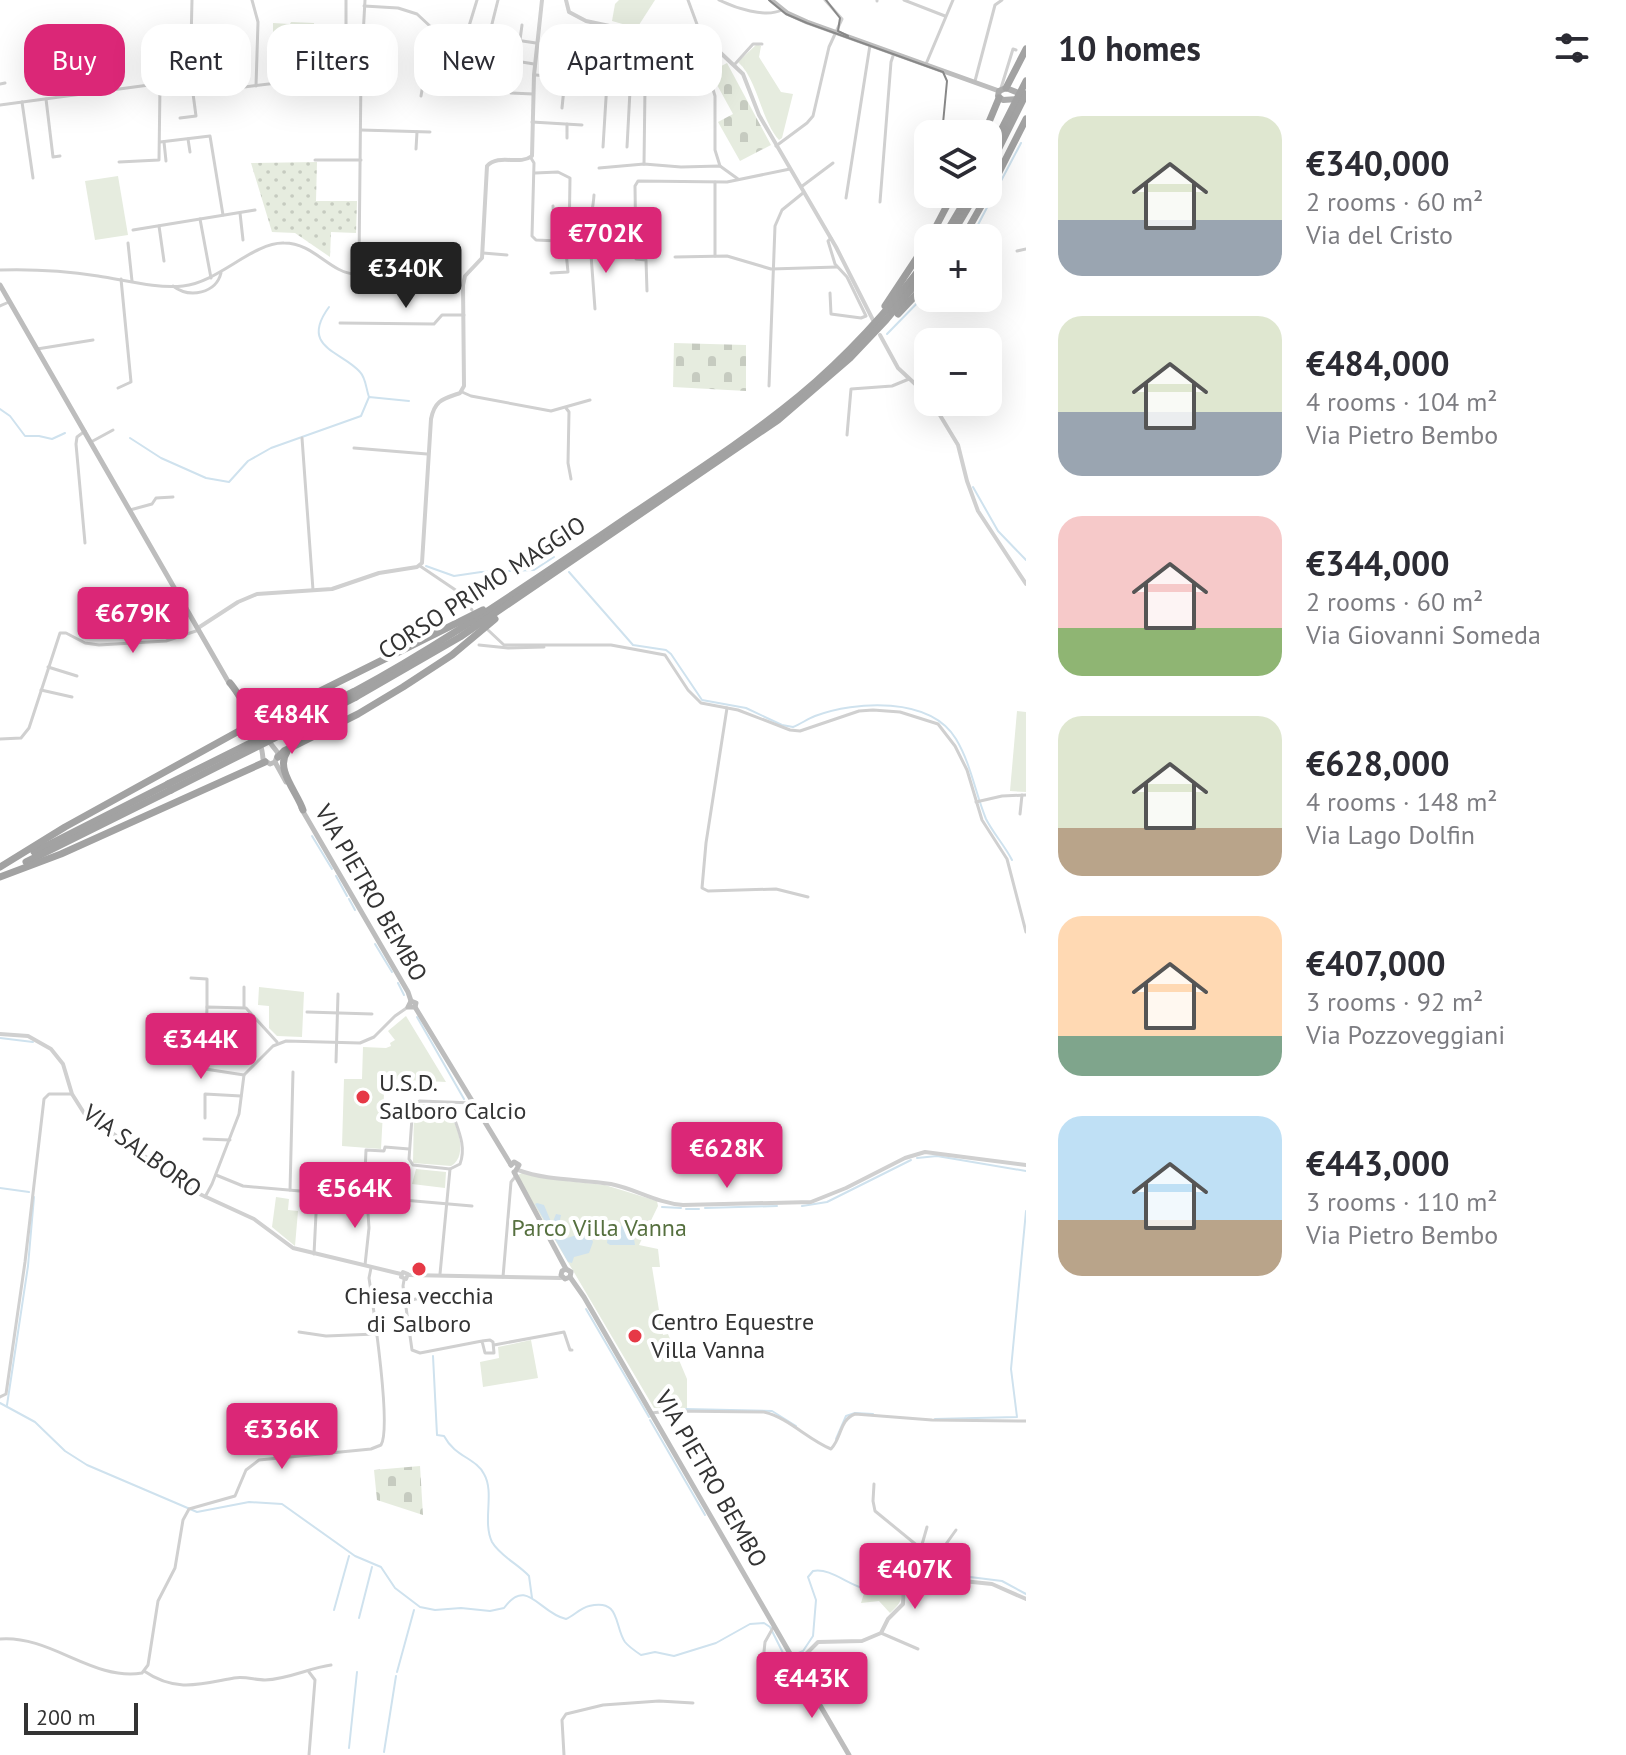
<!DOCTYPE html>
<meta charset="utf-8">
<style>
:root{--surface:#fff;--page:#f7f7f7;--text:#2b2b33;--muted:#7c7c81;--accent:#db2777}
body{margin:0;font-family:"PT Sans",sans-serif;background:var(--page);color:var(--text);height:100vh;display:flex;flex-direction:column;font-size:30px;white-space:nowrap}
*{box-sizing:border-box;margin:0}
p{font-size:26px;color:var(--muted)}
.icon{flex:none;width:44px;height:44px;fill:none;stroke:currentColor;stroke-width:2;stroke-linecap:round;stroke-linejoin:round}
.map{position:relative;flex:1;overflow:hidden}
.side{display:flex;flex-direction:column;background:var(--surface);width:600px}
.side>*{flex:none}
.guide{position:absolute;left:24px;top:24px;width:760px;height:72px;display:flex;gap:16px}
.tools{position:absolute;left:914px;top:120px;display:grid;gap:16px}
.tools a{display:grid;place-items:center;width:88px;height:88px;border-radius:16px;background:var(--surface);box-shadow:0 8px 32px #0002;font-size:40px}
.scale{position:absolute;left:24px;bottom:20px;width:114px;box-sizing:border-box;padding-left:8px;border:4px solid #333;border-top:0;font-size:22px;line-height:28px;white-space:nowrap;color:#333;-webkit-text-stroke:6px #fff;paint-order:stroke}
.price{position:absolute;translate:-50% -68px;padding:0 18px;border-radius:8px;background:var(--accent);color:#fff;font-size:26px;line-height:52px;filter:drop-shadow(0 2px 4px #0008)}
.price::after{content:'';position:absolute;left:50%;top:48px;width:24px;height:18px;margin-left:-12px;background:inherit;clip-path:polygon(0 0,100% 0,50% 100%)}
.price.current{background:#222;color:#fff}
ul{padding:0;list-style:none}
li{display:flex;align-items:center;gap:24px;height:200px;padding:0 32px}
li span{display:grid;place-items:center;flex:none;width:224px;height:160px;border-radius:24px;color:#555}
li>.icon{margin-inline-start:auto}
span .icon{width:96px;height:96px;fill:#fffc;stroke-width:1}
li b{font-size:34px}
h2{display:flex;justify-content:space-between;align-items:center;height:96px;padding:0 32px;font-size:34px}
.pill{padding:0 28px;border-radius:24px;background:var(--surface);box-shadow:0 8px 32px #0002;font-size:28px;line-height:72px}
.pill.current{background:var(--accent);color:#fff}
main{display:flex;flex:1;min-height:0}
.map>svg:first-child{display:block}
</style>
<main>
<div class="map">
<svg width="1026" height="1755" viewBox="0 0 1026 1755">
<defs>
<pattern id="grass-dots" width="8" height="8" patternUnits="userSpaceOnUse" patternTransform="scale(2)"><rect width="8" height="8" fill="#e6ecdf"/><path d="M2 2h.1M6 6h.1" fill="none" stroke="#c6cbc0" stroke-width="1.8" stroke-linecap="round"/></pattern>
<pattern id="cemetery-stones" width="16" height="16" patternUnits="userSpaceOnUse" patternTransform="scale(2)"><rect width="16" height="16" fill="#e6ecdf"/><path d="M2 7V4a2 2 0 0 1 4 0v3zM10 15v-3a2 2 0 0 1 4 0v3z" fill="#c6cbc0"/></pattern>
</defs>
<rect width="100%" height="100%" fill="#fff"/>
<!-- grass -->
<polygon fill="url(#grass-dots)" points="317,162 316,201 357,201 356,233 331,232 330,257 295,233 272,232 251,163"/>
<!-- cemetery -->
<g fill="url(#cemetery-stones)">
<polygon points="727,63 771,145 740,161 718,122 733,114 710,72"/>
<polygon points="674,343 746,345 746,391 673,387"/>
<polygon points="420,1466 423,1515 377,1500 374,1470"/>
</g>
<!-- park -->
<g fill="#e6ecdf">
<polygon points="619,0 655,0 637,28 612,21 615,4"/>
<polygon points="291,22 314,23 314,35 273,34 273,23 290,24"/>
<path d="M757,44L761,46L759,57L781,92L793,94L782,138L779,140C760,118 758,80 738,62Z"/>
<polygon points="118,176 128,235 95,240 85,181"/>
<polygon points="1017,711 1026,712 1026,792 1010,791"/>
<polygon points="259,987 304,992 302,1037 277,1036 269,1028 269,1006 258,1005"/>
<polygon points="406,1016 446,1082 386,1079 385,1075 381,1149 342,1146 344,1079 362,1079 363,1047 386,1048 391,1046 390,1043 395,1040 388,1031"/>
<path d="M420,1104L444,1106C456,1119 470,1155 451,1166L413,1163L414,1110Z"/>
<polygon points="416,1169 446,1172 445,1188 412,1184"/>
<polygon points="522,1173 567,1181 605,1185 657,1201 658,1206 639,1245 658,1249 660,1267 652,1267 663,1335 668,1334 687,1379 687,1408 654,1408 519,1179 518,1175"/>
<polygon points="276,1197 289,1199 288,1210 298,1211 295,1246 272,1227"/>
<polygon points="531,1340 538,1378 483,1387 480,1362 499,1358 498,1347"/>
<path d="M901,1580C903,1596 903,1602 890,1613L879,1601L861,1603L865,1590L883,1589L890,1581Z"/>
</g>
<!-- water -->
<g fill="#cfe2ee">
<polygon points="537,1203 544,1205 552,1224 556,1214 561,1215 558,1230 564,1239 580,1234 591,1237 593,1242 589,1253 574,1257 572,1263 568,1262 535,1204"/>
<polygon points="623,1225 632,1227 635,1245 610,1245 607,1243 608,1235"/>
</g>
<g fill="none" stroke-linecap="round" stroke-linejoin="round">
<!-- stream -->
<g stroke="#cfe2ee" stroke-width="2">
<polyline points="971,238 1021,143"/>
<polyline points="382,278 426,280"/>
<path d="M329,307C299,348 342,351 360,372C366,378 366,389 369,397"/>
<polyline points="887,334 928,292"/>
<polyline points="0,409 10,416 25,436 39,436 52,439 65,433"/>
<polyline points="130,438 161,458 206,478 229,482 248,461 271,448 361,416 369,397 409,401"/>
<polyline points="973,487 998,531 1026,560"/>
<polyline points="426,566 454,576 481,572 534,570 554,557"/>
<path d="M569,572L633,645L666,650L671,654L702,700L746,708L782,725L793,727C801,724 807,719 815,716C855,701 930,696 956,739C971,764 975,792 986,819C993,833 1005,846 1012,860"/>
<polyline points="312,836 332,869"/>
<polyline points="336,876 347,896"/>
<polyline points="349,899 355,910"/>
<polyline points="375,944 392,972"/>
<polyline points="398,983 404,995"/>
<polyline points="417,1017 464,1099"/>
<polyline points="0,1038 33,1042"/>
<polyline points="917,1158 937,1156 1026,1171"/>
<polyline points="0,1188 29,1192"/>
<polyline points="802,1206 827,1202 911,1160"/>
<polyline points="662,1207 681,1208"/>
<polyline points="705,1208 777,1206"/>
<polyline points="686,1209 699,1209"/>
<polyline points="586,1309 649,1417"/>
<path d="M433,1356L437,1435L444,1436C455,1457 476,1458 484,1474C495,1493 482,1521 492,1542C500,1556 518,1564 529,1576L532,1598"/>
<path d="M0,1403L35,1422L65,1451L87,1465L197,1512L249,1502L282,1504L355,1556L381,1567L395,1588L420,1607L435,1610L461,1608L490,1611L504,1608C527,1576 539,1613 566,1619C574,1616 580,1608 589,1606C621,1598 614,1626 625,1642C629,1647 635,1651 641,1655L655,1652L674,1656L716,1643L750,1624L764,1623L770,1627L785,1657H789"/>
<polyline points="7,1405 28,1266 34,1197"/>
<polyline points="686,1409 772,1411 796,1426"/>
<polyline points="935,1419 1017,1417 1011,1369 1026,1211"/>
<polyline points="650,1420 705,1515"/>
<polyline points="836,1439 846,1416 855,1413 873,1414"/>
<polyline points="334,1610 349,1556"/>
<polyline points="359,1618 372,1567"/>
<path d="M794,1655L803,1651L813,1636L816,1600L808,1577L813,1571C838,1566 863,1604 887,1583L892,1564L925,1561L946,1574L1002,1581L1026,1594"/>
<polyline points="397,1672 414,1610"/>
<polyline points="349,1748 357,1672"/>
<polyline points="384,1752 396,1676"/>
</g>
<!-- minor -->
<g stroke="#d0d0d0" stroke-width="3">
<polyline points="252,0 258,22 256,86"/>
<polyline points="346,0 346,32 363,32"/>
<polyline points="688,0 698,27 707,40"/>
<path d="M719,0C735,8 765,18 782,10"/>
<polyline points="904,0 945,16"/>
<polyline points="877,1 877,0"/>
<polyline points="364,6 398,8 417,14 446,41 478,55 534,64"/>
<polyline points="509,39 536,43"/>
<polyline points="520,40 522,25"/>
<polyline points="345,47 346,32"/>
<polyline points="462,49 477,0"/>
<polyline points="702,53 715,96 715,150 720,166"/>
<polyline points="484,56 498,0"/>
<polyline points="94,60 98,91"/>
<polyline points="735,64 753,44 762,44"/>
<polyline points="926,64 953,0"/>
<polyline points="589,66 595,23"/>
<polyline points="536,75 654,86 660,83 662,41"/>
<polyline points="562,78 564,50"/>
<polyline points="975,81 995,5 1002,0"/>
<polyline points="0,84 5,83"/>
<polyline points="463,84 467,51"/>
<polyline points="190,86 192,0"/>
<polyline points="1001,88 1013,49 1016,50"/>
<polyline points="511,93 533,94"/>
<polyline points="421,96 433,28"/>
<polyline points="46,99 53,157 60,156"/>
<polyline points="22,102 33,178"/>
<polyline points="0,105 149,85 244,87 361,73"/>
<polyline points="562,108 565,78"/>
<polyline points="180,118 196,116 192,86"/>
<polyline points="532,122 582,125"/>
<polyline points="361,130 430,132"/>
<polyline points="567,138 567,124"/>
<polyline points="188,139 190,152"/>
<polyline points="160,142 210,136 223,215"/>
<polyline points="164,142 166,161"/>
<polyline points="776,146 807,123 813,116 829,47 842,19 825,0"/>
<polyline points="603,147 607,82"/>
<polyline points="627,147 632,53"/>
<polyline points="416,149 417,132"/>
<polyline points="531,158 534,163 532,236 536,240 580,242 613,233 635,234"/>
<polyline points="315,160 361,160"/>
<polyline points="119,162 159,160 160,85"/>
<polyline points="644,164 645,88"/>
<polyline points="599,168 644,164 681,167 720,166 738,179"/>
<polyline points="535,173 558,172 570,178 569,242"/>
<polyline points="715,182 715,256"/>
<polyline points="801,187 833,163"/>
<polyline points="846,198 870,45"/>
<polyline points="880,202 891,62 894,53"/>
<polyline points="553,206 554,222 569,222"/>
<polyline points="240,213 243,240"/>
<polyline points="200,219 211,278"/>
<polyline points="159,226 164,261"/>
<polyline points="133,230 255,210"/>
<path d="M588,241C588,226 593,212 594,195"/>
<polyline points="590,241 595,309"/>
<polyline points="128,243 132,281"/>
<polyline points="1017,251 1026,249"/>
<polyline points="483,253 507,255"/>
<polyline points="675,257 727,256 771,269 837,267"/>
<path d="M0,270C33,269 66,271 98,276C125,280 156,289 183,286C219,282 253,242 284,243C314,243 330,273 355,274L359,263L361,73L365,0"/>
<polyline points="551,273 568,272 565,242"/>
<path d="M173,286C190,299 216,293 221,273"/>
<polyline points="647,291 646,260 636,259 635,186 638,181 727,182 790,169"/>
<polyline points="830,293 831,314 861,318 866,316 847,277 835,264 828,241 831,238"/>
<polyline points="0,306 9,302"/>
<polyline points="340,323 434,324 442,315 464,315"/>
<polyline points="37,349 93,340"/>
<polyline points="769,386 775,226 782,210 803,193"/>
<polyline points="118,388 131,382 121,279"/>
<polyline points="462,392 471,396 551,411 590,400"/>
<polyline points="566,408 569,412 568,463 571,479"/>
<polyline points="85,431 77,437 76,444 85,543"/>
<polyline points="847,435 851,389 892,386 909,379"/>
<polyline points="302,438 313,590"/>
<polyline points="91,442 113,430"/>
<polyline points="354,448 427,454"/>
<polyline points="130,510 152,504 156,498 173,497"/>
<polyline points="420,566 457,591 472,610"/>
<polyline points="488,630 504,645 611,645 665,655 688,690 701,703 738,710 790,730 800,731 859,711 873,710 900,712 938,724 955,746 967,770 982,820 1007,859 1026,932"/>
<polyline points="479,645 508,648 544,647"/>
<polyline points="48,667 77,676"/>
<polyline points="41,690 72,697"/>
<polyline points="727,708 706,843 702,888 708,891 776,889 808,897"/>
<polyline points="0,739 21,738 29,728 60,633 66,633 85,643 99,645 166,641 199,630"/>
<polyline points="976,802 1002,796 1026,795"/>
<polyline points="1020,814 1022,795"/>
<polyline points="191,978 207,979 207,1007"/>
<polyline points="244,1007 244,987"/>
<polyline points="307,1012 372,1014"/>
<polyline points="336,1062 338,994"/>
<polyline points="244,1075 205,1069 207,1007 246,1008 277,1042"/>
<path d="M450,1104C454,1123 468,1143 460,1164L450,1169L413,1165L409,1159L413,1104L420,1101L473,1103"/>
<polyline points="205,1118 205,1094 241,1096"/>
<polyline points="204,1139 230,1140"/>
<polyline points="365,1173 366,1150 384,1151 385,1147 409,1149"/>
<polyline points="216,1175 243,1186 472,1206"/>
<polyline points="290,1190 293,1072"/>
<polyline points="205,1197 212,1184 239,1114 244,1075 273,1046 286,1041 360,1043 374,1037 395,1016 408,1007"/>
<polyline points="314,1254 317,1194"/>
<polyline points="365,1265 369,1228 367,1198"/>
<polyline points="440,1274 450,1169"/>
<polyline points="503,1277 511,1182 515,1177"/>
<polyline points="404,1280 403,1286 412,1350 420,1353 482,1341 490,1340 493,1342 494,1353 485,1353 482,1341"/>
<polyline points="406,1301 426,1297"/>
<polyline points="299,1332 326,1336 376,1334"/>
<polyline points="494,1345 564,1332 570,1350 572,1350"/>
<polyline points="0,1397 6,1394 25,1262 44,1099 49,1094 72,1094"/>
<path d="M651,1413L670,1411L764,1412C789,1418 807,1439 831,1449C842,1438 839,1420 855,1414L932,1420L1026,1421"/>
<polyline points="874,1484 873,1501 875,1511 930,1556"/>
<polyline points="921,1548 927,1527"/>
<polyline points="925,1572 930,1556 941,1551 956,1530"/>
<polyline points="881,1633 918,1649"/>
<path d="M0,1639C51,1635 92,1681 142,1673L148,1665L158,1601L175,1568L183,1520L189,1509L235,1496L246,1470L259,1460L371,1449L381,1445C392,1427 373,1306 369,1278L371,1268"/>
<path d="M144,1671C176,1693 201,1684 234,1678C245,1676 255,1680 265,1680C289,1679 309,1668 331,1665"/>
<polyline points="762,1671 765,1642 774,1626"/>
<polyline points="818,1702 826,1698"/>
<polyline points="309,1755 315,1680 309,1672"/>
<polyline points="564,1755 562,1720 566,1714 603,1705 659,1701 693,1703"/>
</g>
<!-- tertiary -->
<g stroke="#d0d0d0" stroke-width="4">
<polyline points="566,0 569,12 586,21 647,34 694,55 701,53 704,43 708,41 743,74 759,115 836,247 873,320"/>
<polyline points="880,335 898,368 928,396"/>
<polyline points="932,402 958,445 967,481 978,511 1026,584"/>
<path d="M198,628L238,602L257,594L332,589L379,573L417,567L422,563L431,419C435,400 443,399 460,393L464,386L463,285L465,276L482,258L487,166C499,153 519,166 532,156L534,75L542,0"/>
<polyline points="0,1034 28,1036 51,1049 63,1064 72,1094 84,1113 193,1191 254,1219 293,1248 401,1274"/>
<path d="M518,1170C548,1181 580,1179 611,1184C636,1189 657,1203 683,1205L811,1202L846,1188L905,1158L925,1152L1026,1165"/>
<polygon points="403,1272 408,1274 406,1279 401,1277"/>
<polyline points="408,1275 561,1278"/>
<polyline points="799,1661 818,1642 862,1641 881,1633 888,1619 903,1604 904,1578 911,1570 953,1580 992,1584 1026,1599"/>
</g>
<!-- secondary -->
<g stroke="#bdbdbd" stroke-width="5">
<polyline points="771,0 787,13 807,22 999,91"/>
<polyline points="0,285 229,683"/>
<polyline points="242,706 252,721 258,720 264,725 264,735 278,753 275,762 286,782"/>
<path d="M249,724L250,732C260,741 262,746 263,759L270,764L275,762"/>
<polyline points="301,808 408,992 411,1001 416,1003 415,1007 511,1165"/>
<polyline points="411,1001 408,1007 415,1007"/>
<polyline points="511,1165 514,1162 519,1165 515,1172"/>
<polyline points="514,1172 566,1269 571,1272 570,1277 584,1297 792,1657 791,1667 800,1671 849,1755"/>
<polyline points="566,1269 562,1271 561,1275 565,1279 570,1277"/>
</g>
<!-- primary -->
<polyline stroke="#ababab" stroke-width="6" points="1019,99 1003,100 998,96 999,91 1006,88 1021,94"/>
<!-- trunk -->
<g stroke="#a2a2a2" stroke-width="7">
<polyline points="1006,88 1026,49"/>
<polyline points="984,134 999,98"/>
<polyline points="988,194 1026,119"/>
<polyline points="930,238 953,194"/>
<polyline points="943,238 969,194"/>
<polyline points="950,238 976,194"/>
<polyline points="963,238 988,194"/>
<polyline points="885,306 928,241"/>
<polyline points="898,314 928,282"/>
<path d="M230,683C242,697 247,717 268,715"/>
<path d="M353,692C439,646 519,590 600,536C666,490 737,447 799,396C848,355 890,309 928,258"/>
<polyline points="356,697 460,637 778,420 850,358 886,320 928,269"/>
<polyline points="260,721 483,610"/>
<path d="M287,752C275,769 297,792 303,810"/>
<polyline points="278,757 284,751 358,714 403,687 452,655 495,619"/>
<polyline points="34,852 168,784"/>
<polyline points="26,862 171,790"/>
<polyline points="0,867 65,827 248,726"/>
<polyline points="0,877 61,854 265,762"/>
</g>
<!-- tram -->
<g stroke="#888" stroke-width="2">
<polyline points="769,0 786,14 807,23 943,72 947,81 942,134"/>
<polyline points="826,0 840,18 838,31 848,36"/>
</g>
<!-- trunk-bridge -->
<g stroke="#a2a2a2" stroke-width="7">
<polyline points="988,156 1026,81"/>
<polyline points="988,170 1026,94"/>
<polyline points="168,784 353,692"/>
<polyline points="171,790 356,697"/>
</g>
</g>
<!-- markers -->
<g fill="#e63946" stroke="#fff" stroke-width="3">
<circle cx="363" cy="1097" r="8"/>
<circle cx="419" cy="1269" r="8"/>
<circle cx="635" cy="1336" r="8"/>
</g>
<g text-anchor="middle" stroke-width="8" stroke-linejoin="round" paint-order="stroke">
<!-- street labels -->
<g font-size="24" fill="#333" stroke="#fff">
<text transform="translate(482 588) rotate(-33)" y="8">CORSO PRIMO MAGGIO</text>
<text transform="translate(371 893) rotate(60)" y="8">VIA PIETRO BEMBO</text>
<text transform="translate(142 1151) rotate(36)" y="8">VIA SALBORO</text>
<text transform="translate(711 1479) rotate(60)" y="8">VIA PIETRO BEMBO</text>
</g>
<!-- poi labels -->
<g font-size="24" fill="#333" stroke="#fff" text-anchor="start">
<text x="379" y="1091">U.S.D.<tspan x="379" dy="28">Salboro Calcio</tspan></text>
<text x="419" y="1304" text-anchor="middle">Chiesa vecchia<tspan x="419" dy="28">di Salboro</tspan></text>
<text x="651" y="1330">Centro Equestre<tspan x="651" dy="28">Villa Vanna</tspan></text>
</g>
<!-- park labels -->
<g font-size="24" fill="#56703f" stroke="#fff">
<text x="599" y="1236">Parco Villa Vanna</text>
</g>
</g>
</svg>
<div class="tools">
<a><svg class="icon" aria-label="layers" viewBox="0 0 24 24"><path d="M12 4l9 5-9 5-9-5zM3 14l9 5 9-5"/></svg></a>
<a>+</a>
<a>−</a>
</div>
<div class="scale">200 m</div>
<b class="price" style="left:606px;top:275px">€702K</b>
<b class="price current" style="left:406px;top:310px">€340K</b>
<b class="price" style="left:133px;top:655px">€679K</b>
<b class="price" style="left:292px;top:756px">€484K</b>
<b class="price" style="left:201px;top:1081px">€344K</b>
<b class="price" style="left:727px;top:1190px">€628K</b>
<b class="price" style="left:355px;top:1230px">€564K</b>
<b class="price" style="left:282px;top:1471px">€336K</b>
<b class="price" style="left:915px;top:1611px">€407K</b>
<b class="price" style="left:812px;top:1720px">€443K</b>
<div class="guide">
<a class="pill current">Buy</a>
<a class="pill">Rent</a>
<a class="pill">Filters</a>
<a class="pill">New</a>
<a class="pill">Apartment</a>
</div>
</div>
<section class="side">
<h2>10 homes<svg class="icon" aria-label="filters" viewBox="0 0 24 24"><path d="M4 7h16M4 17h16"/><circle cx="9" cy="7" r="2"/><circle cx="15" cy="17" r="2"/></svg></h2>
<ul>
<li><span style="background:linear-gradient(#dfe7d0 65%,#9aa5b1 0)"><svg class="icon" aria-label="home" viewBox="0 0 24 24"><path d="M3 11l9-7 9 7M6 9v11h12V9"/></svg></span><div><b>€340,000</b><p>2 rooms · 60 m²</p><p>Via del Cristo</p></div></li>
<li><span style="background:linear-gradient(#dfe7d0 60%,#9aa5b1 0)"><svg class="icon" aria-label="home" viewBox="0 0 24 24"><path d="M3 11l9-7 9 7M6 9v11h12V9"/></svg></span><div><b>€484,000</b><p>4 rooms · 104 m²</p><p>Via Pietro Bembo</p></div></li>
<li><span style="background:linear-gradient(#f6c9c9 70%,#8fb573 0)"><svg class="icon" aria-label="home" viewBox="0 0 24 24"><path d="M3 11l9-7 9 7M6 9v11h12V9"/></svg></span><div><b>€344,000</b><p>2 rooms · 60 m²</p><p>Via Giovanni Someda</p></div></li>
<li><span style="background:linear-gradient(#dfe7d0 70%,#b9a48a 0)"><svg class="icon" aria-label="home" viewBox="0 0 24 24"><path d="M3 11l9-7 9 7M6 9v11h12V9"/></svg></span><div><b>€628,000</b><p>4 rooms · 148 m²</p><p>Via Lago Dolfin</p></div></li>
<li><span style="background:linear-gradient(#ffd9b3 75%,#7fa58c 0)"><svg class="icon" aria-label="home" viewBox="0 0 24 24"><path d="M3 11l9-7 9 7M6 9v11h12V9"/></svg></span><div><b>€407,000</b><p>3 rooms · 92 m²</p><p>Via Pozzoveggiani</p></div></li>
<li><span style="background:linear-gradient(#bfe0f5 65%,#b9a48a 0)"><svg class="icon" aria-label="home" viewBox="0 0 24 24"><path d="M3 11l9-7 9 7M6 9v11h12V9"/></svg></span><div><b>€443,000</b><p>3 rooms · 110 m²</p><p>Via Pietro Bembo</p></div></li>
</ul>
</section>
</main>
